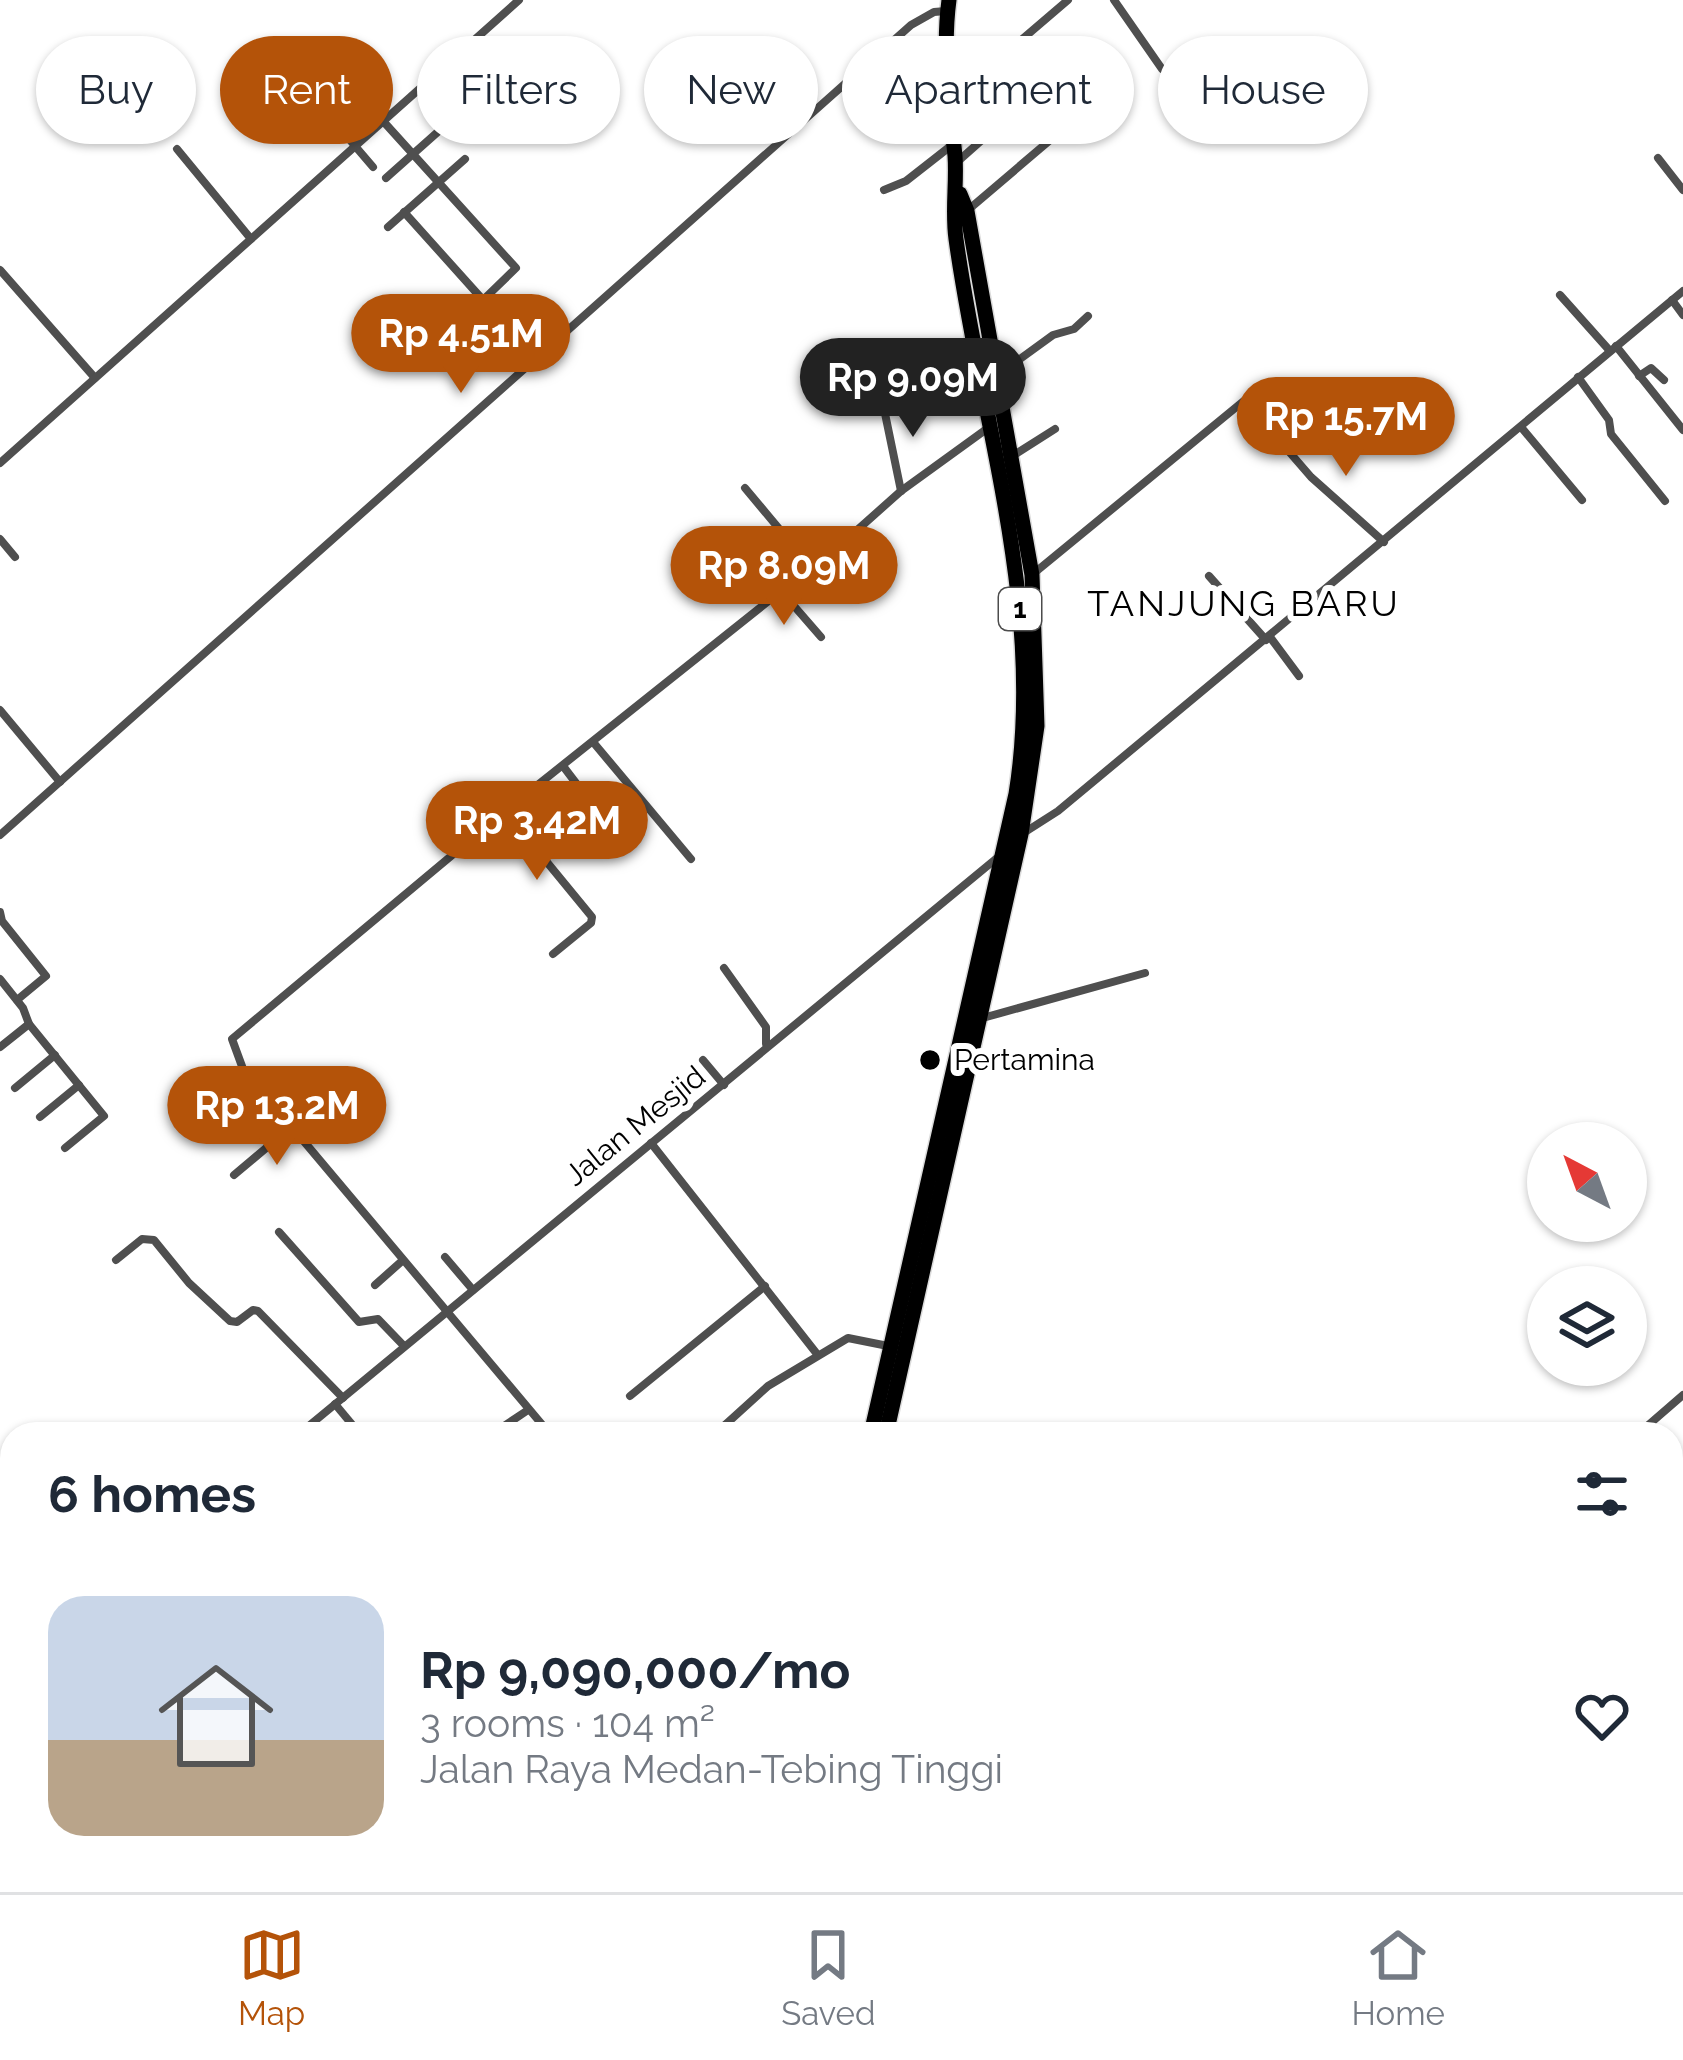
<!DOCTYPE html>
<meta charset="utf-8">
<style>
:root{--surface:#fff;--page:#f2f2f3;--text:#1f2937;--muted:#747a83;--line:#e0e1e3;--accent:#b45309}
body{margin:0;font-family:Raleway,sans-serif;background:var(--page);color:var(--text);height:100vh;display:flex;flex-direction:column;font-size:45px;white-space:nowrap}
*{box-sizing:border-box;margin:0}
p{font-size:39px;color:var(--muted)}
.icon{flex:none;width:66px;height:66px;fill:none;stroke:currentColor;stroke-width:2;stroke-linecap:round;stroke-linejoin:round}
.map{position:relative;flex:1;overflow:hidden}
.drawer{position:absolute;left:0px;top:1422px;width:1683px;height:471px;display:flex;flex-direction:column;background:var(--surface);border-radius:36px 36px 0 0;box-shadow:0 3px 9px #0004}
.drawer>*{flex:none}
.banner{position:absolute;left:36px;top:36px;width:1611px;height:108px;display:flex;gap:24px}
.needle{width:78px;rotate:319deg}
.buttons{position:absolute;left:1527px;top:1122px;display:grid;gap:24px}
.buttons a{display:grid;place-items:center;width:120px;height:120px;border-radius:50%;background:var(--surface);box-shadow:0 3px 9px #0004;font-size:60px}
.price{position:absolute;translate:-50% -102px;padding:0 27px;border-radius:42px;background:var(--accent);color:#fff;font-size:39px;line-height:78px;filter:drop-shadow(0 3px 6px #0008)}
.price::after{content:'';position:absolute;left:50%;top:72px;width:36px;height:27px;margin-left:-18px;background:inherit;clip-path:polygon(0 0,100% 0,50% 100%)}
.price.selected{background:#222;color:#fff}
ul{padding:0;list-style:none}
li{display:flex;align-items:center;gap:36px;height:300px;padding:0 48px}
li+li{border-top:3px solid var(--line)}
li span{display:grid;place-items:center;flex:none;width:336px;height:240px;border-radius:36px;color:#555}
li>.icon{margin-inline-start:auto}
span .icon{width:144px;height:144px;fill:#fffc;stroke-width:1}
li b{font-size:51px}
h2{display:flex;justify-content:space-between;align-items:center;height:144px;padding:0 48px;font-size:51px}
.tag{padding:0 42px;border-radius:54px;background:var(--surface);box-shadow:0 3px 9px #0004;font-size:42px;line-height:108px}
.tag.selected{background:var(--accent);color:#fff}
.tabs{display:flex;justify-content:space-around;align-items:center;height:168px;border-top:3px solid var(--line);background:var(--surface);font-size:33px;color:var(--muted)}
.tabs a{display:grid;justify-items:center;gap:6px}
.tabs .selected{color:var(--accent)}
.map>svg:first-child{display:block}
</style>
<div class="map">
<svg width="1683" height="1892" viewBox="0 0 1683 1892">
<defs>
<pattern id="cemetery-stones" width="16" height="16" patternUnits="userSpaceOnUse" patternTransform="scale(3)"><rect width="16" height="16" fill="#d6d6d6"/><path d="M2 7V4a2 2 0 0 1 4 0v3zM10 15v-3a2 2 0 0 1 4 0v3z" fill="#b6b6b6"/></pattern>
</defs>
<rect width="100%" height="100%" fill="#fff"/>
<!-- cemetery -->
<polygon fill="url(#cemetery-stones)" points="1231,1881 1271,1881 1275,1892 1216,1892"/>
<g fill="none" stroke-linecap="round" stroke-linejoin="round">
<defs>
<g id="highway">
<path d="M871,1434L1016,794C1046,607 981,422 956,239C952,211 957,183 955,156C950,104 942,52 949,0"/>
<polyline points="886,1434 1021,834 1037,726 1032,575 967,211 960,194"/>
<polyline points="791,1881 791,1892"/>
<polyline points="803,1881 804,1892"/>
</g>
</defs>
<!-- highway casing -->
<use href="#highway" stroke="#dbdbdb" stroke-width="18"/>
<!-- street -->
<g stroke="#4f4f4f" stroke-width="8">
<polyline points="1114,0 1162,69"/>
<polyline points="272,49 373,167"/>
<polyline points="950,88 962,87 977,78 1068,0"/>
<polyline points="383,121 516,268 483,300 404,212"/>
<polyline points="177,149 251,239"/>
<polyline points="1658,158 1683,190"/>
<polyline points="956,163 1055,75"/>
<polyline points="386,178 440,130"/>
<polyline points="884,190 906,181 952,145"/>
<polyline points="968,210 1049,141"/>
<polyline points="388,227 465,159"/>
<polyline points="0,270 95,378"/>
<polyline points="1560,295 1610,351"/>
<polyline points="1672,300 1683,315"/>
<polyline points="1616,346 1683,430"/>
<polyline points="998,375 1053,335 1074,329 1088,316"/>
<polyline points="1639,376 1651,368 1664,380"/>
<polyline points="1578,377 1609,420 1611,434 1665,501"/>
<polyline points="882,399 901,491"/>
<polyline points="1521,427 1582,500"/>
<polyline points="1011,457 1055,429"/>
<polyline points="0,463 519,0"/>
<polyline points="745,488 811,567"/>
<polyline points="0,539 15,557"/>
<polyline points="747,540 788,586"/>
<polyline points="1033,574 1251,395 1269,401 1285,447 1311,477 1384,542"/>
<polyline points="1209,576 1266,640"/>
<polyline points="781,591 821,637"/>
<polyline points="1270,637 1299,676"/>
<polyline points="0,710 60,782"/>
<polyline points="593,742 691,859"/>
<polyline points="563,766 611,829"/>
<polyline points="505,811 592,917 591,923 553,954"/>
<polyline points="1022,834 1058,811 1683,291"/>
<polyline points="0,835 911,25 934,12 946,11"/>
<polyline points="0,912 2,921 46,976 17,1000"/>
<polyline points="724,968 766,1027 766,1044"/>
<polyline points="0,979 23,1008 29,1024 104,1116 65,1148"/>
<polyline points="979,1019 1145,973"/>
<polyline points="0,1047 29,1024"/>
<polyline points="703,1060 724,1085"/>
<polyline points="15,1088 55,1055"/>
<polyline points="40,1117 79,1085"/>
<polyline points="651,1143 817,1354"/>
<polyline points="234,1175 291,1127"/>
<polyline points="279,1232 359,1322 378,1319 404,1346"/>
<polyline points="445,1257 473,1290"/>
<polyline points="116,1260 142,1239 154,1240 189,1283 230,1321 237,1322 253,1310 258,1311 343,1398"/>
<polyline points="375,1285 402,1261"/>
<polyline points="630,1396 765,1286"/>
<polyline points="335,1404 360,1434"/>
<polyline points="725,1425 768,1386 848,1338 888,1346"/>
<polyline points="299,1434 997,858"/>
<polyline points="492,1434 528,1410"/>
<polyline points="550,1434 243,1069 232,1039 505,811 855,532 901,491 988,428"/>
<polyline points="714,1434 725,1425 733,1434"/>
<polyline points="783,1434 790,1428"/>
<polyline points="1638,1434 1683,1395"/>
<polyline points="0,1681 12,1671"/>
<polyline points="1671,1767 1683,1781"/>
<polyline points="634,1881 644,1892"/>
<polyline points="671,1881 681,1892"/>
<polyline points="1554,1881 1564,1892"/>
<polyline points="759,1892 781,1881"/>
</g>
<!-- secondary -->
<g stroke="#1c1c1c" stroke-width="10">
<polyline points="1671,1873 1683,1863"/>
<polyline points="1649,1892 1662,1881"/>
</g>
<!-- highway -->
<use href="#highway" stroke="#000" stroke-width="15"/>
</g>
<!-- markers -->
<circle fill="#000" stroke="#fff" stroke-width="4.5" cx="930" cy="1060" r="12"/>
<g text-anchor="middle" stroke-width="12" stroke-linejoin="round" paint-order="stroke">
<!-- shield labels -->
<rect fill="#fff" stroke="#4c4c4c" stroke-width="3" x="999" y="588" width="42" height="42" rx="9"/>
<g font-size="27" font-weight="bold" fill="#000">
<text x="1020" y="618">1</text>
</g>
<!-- poi labels -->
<g font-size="30" fill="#000" stroke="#fff" text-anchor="start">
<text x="954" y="1070">Pertamina</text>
</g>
<!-- street labels -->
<g font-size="30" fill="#000" stroke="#fff">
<text transform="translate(635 1126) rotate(-39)" y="10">Jalan Mesjid</text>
</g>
<!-- quarter labels -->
<g font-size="36" letter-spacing="3" fill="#000" stroke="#fff">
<text x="1244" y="616">TANJUNG BARU</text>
</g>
</g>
</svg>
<div class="buttons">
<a><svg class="needle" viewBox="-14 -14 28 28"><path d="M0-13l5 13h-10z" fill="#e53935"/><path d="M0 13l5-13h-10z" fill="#747a83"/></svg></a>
<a><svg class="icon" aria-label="layers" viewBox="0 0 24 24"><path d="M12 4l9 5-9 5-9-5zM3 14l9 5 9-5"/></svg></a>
</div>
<b class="price" style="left:461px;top:396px">Rp 4.51M</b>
<b class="price selected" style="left:913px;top:440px">Rp 9.09M</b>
<b class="price" style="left:1346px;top:479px">Rp 15.7M</b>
<b class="price" style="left:784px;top:628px">Rp 8.09M</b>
<b class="price" style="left:537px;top:883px">Rp 3.42M</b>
<b class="price" style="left:277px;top:1168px">Rp 13.2M</b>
<div class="banner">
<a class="tag">Buy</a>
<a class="tag selected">Rent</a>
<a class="tag">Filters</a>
<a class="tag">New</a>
<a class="tag">Apartment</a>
<a class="tag">House</a>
</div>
<section class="drawer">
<h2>6 homes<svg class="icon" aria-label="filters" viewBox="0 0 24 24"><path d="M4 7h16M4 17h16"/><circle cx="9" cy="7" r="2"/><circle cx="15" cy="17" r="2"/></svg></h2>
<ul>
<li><span style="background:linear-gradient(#c9d6e8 60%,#b9a48a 0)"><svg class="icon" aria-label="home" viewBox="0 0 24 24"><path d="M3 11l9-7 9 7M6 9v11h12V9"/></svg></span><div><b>Rp 9,090,000/mo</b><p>3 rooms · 104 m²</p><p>Jalan Raya Medan-Tebing Tinggi</p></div><svg class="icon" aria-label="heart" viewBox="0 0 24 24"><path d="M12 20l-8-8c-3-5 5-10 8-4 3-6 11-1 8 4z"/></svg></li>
</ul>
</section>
</div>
<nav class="tabs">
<a class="selected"><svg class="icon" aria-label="map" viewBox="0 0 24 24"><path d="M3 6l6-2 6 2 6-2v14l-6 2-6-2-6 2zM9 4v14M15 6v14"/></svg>Map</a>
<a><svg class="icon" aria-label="saved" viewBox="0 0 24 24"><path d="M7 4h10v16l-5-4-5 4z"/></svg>Saved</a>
<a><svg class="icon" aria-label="home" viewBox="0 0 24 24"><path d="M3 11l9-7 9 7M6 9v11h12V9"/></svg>Home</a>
</nav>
